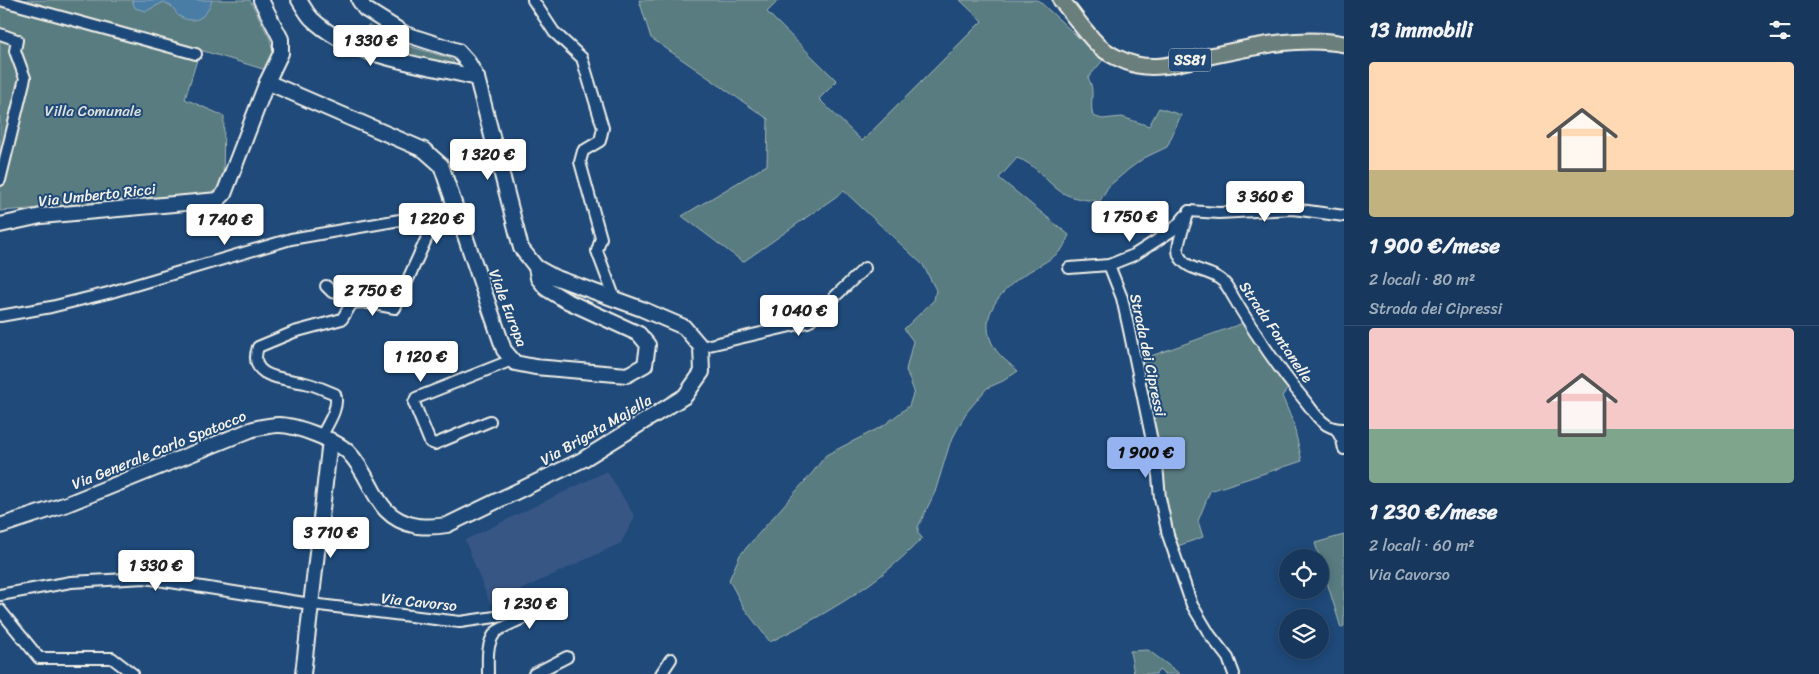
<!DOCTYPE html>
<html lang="it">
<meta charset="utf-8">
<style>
:root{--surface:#17385c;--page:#244365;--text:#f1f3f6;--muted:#9eacbb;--line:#365272;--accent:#95b2f1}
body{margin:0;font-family:Sriracha,sans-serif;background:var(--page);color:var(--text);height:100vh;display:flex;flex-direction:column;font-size:19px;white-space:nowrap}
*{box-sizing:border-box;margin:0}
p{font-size:16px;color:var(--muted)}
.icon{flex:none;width:28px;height:28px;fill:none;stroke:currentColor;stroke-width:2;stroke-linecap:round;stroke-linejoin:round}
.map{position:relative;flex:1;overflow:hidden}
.details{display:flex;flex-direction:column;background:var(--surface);width:475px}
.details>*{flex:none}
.tools{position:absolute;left:1279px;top:549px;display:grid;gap:10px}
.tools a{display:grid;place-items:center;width:50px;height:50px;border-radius:50%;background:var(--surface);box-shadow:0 2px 12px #0003,0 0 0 1px var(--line);font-size:25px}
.price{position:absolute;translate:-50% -42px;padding:0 11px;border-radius:5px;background:#fff;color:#222;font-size:16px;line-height:32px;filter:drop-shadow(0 1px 2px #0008)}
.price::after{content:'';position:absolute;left:50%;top:30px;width:15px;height:11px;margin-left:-8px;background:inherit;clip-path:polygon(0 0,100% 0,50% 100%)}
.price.active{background:var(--accent);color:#111}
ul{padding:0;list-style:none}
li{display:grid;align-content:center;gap:10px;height:265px;padding:0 25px}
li+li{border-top:1px solid var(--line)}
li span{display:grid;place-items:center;height:155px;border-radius:5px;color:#555}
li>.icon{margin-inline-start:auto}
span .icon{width:90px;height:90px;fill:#fffc;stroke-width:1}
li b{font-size:21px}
h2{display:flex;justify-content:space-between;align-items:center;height:60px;padding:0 25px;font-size:21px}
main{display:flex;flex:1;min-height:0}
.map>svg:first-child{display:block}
</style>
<main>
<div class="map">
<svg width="1344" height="674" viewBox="0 0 1344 674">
<rect width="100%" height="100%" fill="#1f4a7a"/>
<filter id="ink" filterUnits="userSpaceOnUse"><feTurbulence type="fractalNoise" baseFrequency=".02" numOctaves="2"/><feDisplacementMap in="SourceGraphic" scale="10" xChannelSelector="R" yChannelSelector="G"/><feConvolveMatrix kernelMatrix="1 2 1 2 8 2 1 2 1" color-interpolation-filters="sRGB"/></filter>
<g filter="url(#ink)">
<!-- built -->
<polygon fill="#375784" points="607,471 635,517 621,543 490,604 465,540"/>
<!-- green -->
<g fill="#587b80" stroke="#a6b6b4">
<polygon points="0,0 250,0 270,39 274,56 270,67 263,69 200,50 185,99 224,116 223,186 215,196 0,211"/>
<path d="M639,0H779L767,12L837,81L819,99L862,141L982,21L960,0H1038L1103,60L1088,78C1096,90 1089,103 1093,116L1102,119L1122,117L1149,126L1159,108L1181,115L1167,147L1144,158L1129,169L1108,187L1100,201C1086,200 1073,199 1061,192C1045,181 1036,164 1017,158L999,178L1069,235C1067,239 1065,245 1062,249C1050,262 1032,268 1018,279C996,296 978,320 994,347C999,356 1010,364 1018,371L1003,381L987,388L966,413L950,443L935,492L918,527V533L922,538C879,584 826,614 770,642L744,608L729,580L740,555L813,472L826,455L883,426L909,406L914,391L906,370L913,341L904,329L934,300L936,290L923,265L844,191L743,262L682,216L767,165L768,119L651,38Z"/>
<polygon points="368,25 402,44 449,58 453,61 455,66 391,53 360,41"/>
<polygon points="1246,322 1290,386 1282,396 1293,422 1302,461 1210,491 1198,521 1203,537 1175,547 1137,361"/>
<polygon points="1344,535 1344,626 1341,628 1315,543"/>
<polygon points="1148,650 1180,674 1164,674 1159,670 1156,674 1134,674 1130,651"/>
</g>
<!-- water -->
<path fill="#497da6" stroke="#8dabc0" d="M132,0H212C208,16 195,26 179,16C175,13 177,13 174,9C172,6 167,4 164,2L146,11L135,8Z"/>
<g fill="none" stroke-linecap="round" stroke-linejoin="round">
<defs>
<g id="street">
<polyline points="0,0 196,54"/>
<polyline points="533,0 554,32 582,58 603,128 600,141 583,151 580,162 601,238 597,251 615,299"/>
<polyline points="0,34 17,40 15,51 25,78 0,180"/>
<path d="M1189,211C1186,222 1175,246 1179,255C1187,274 1217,268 1228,288C1251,328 1277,367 1306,402C1311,408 1316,417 1323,422C1329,428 1337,429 1344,429"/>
<polyline points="1189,211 1219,213 1293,209 1344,216"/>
<polyline points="1109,265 1122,298 1129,330 1157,465 1160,498 1168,535 1192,605 1210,635 1228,658 1234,674"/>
<polyline points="1069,268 1109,265 1134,255 1173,230 1185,216"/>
<polyline points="352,303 363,302 395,308 438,213"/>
<polyline points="0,316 51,307 108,293 291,239 457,210"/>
<polyline points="701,347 808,322 865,268"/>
<polyline points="490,421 435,444 430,442 414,403 416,398 512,360"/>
<polyline points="1336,429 1342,440 1344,449"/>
<path d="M321,437C327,425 340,407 335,394C325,390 315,385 305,383C284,378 247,379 258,347L294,332L342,319L352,303L349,295L332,292L326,286"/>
<path d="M0,595L71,582L145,578L311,604L460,622L502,616L551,598L555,605C544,610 501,626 495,633C486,645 488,660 488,674"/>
<polyline points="0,610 39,658 112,658 133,674"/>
<polyline points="534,674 567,657"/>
<polyline points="661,674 671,659"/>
</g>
<g id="secondary">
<path d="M299,0C303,6 307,14 312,19C355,60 422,63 477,78"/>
<polyline points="267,82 424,150 441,165 504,350 515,363 535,367 627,375 645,365 648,345 639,334 565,300 547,289 538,278 536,267"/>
<polyline points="0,225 41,216 218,200 224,194 267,82 281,53 281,39 261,0"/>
<path d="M0,526L67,504L253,429C262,427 271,425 279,425C296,425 338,441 349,453C375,480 373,518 417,526C428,527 436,527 447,525L582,460L685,396L702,372L701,347L684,327L642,309L554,277L536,267L521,248L477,78L468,62L458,51L405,34L365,9L359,0"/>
<polyline points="303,674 330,440"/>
</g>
<path id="primary" d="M1061,0C1073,14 1084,31 1097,44C1107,54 1124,62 1137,65C1159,70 1181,62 1201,58C1248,48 1297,35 1344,44"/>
</defs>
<!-- street casing -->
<use href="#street" stroke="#f4f1e8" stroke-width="14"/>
<!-- secondary casing -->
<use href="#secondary" stroke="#f4f1e8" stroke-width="18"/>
<!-- primary casing -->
<use href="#primary" stroke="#f4f1e8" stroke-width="19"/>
<!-- street -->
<use href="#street" stroke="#1f4a7a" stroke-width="10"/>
<!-- secondary -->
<use href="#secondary" stroke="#1f4a7a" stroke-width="14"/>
<!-- primary -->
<use href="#primary" stroke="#6b7f7c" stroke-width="15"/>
</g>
</g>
<g text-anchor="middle" stroke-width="4" stroke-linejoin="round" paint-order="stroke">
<!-- shield labels -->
<rect fill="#1f4a7a" stroke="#b4bfc7" stroke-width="1" x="1169" y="48.5" width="42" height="23" rx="4"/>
<g font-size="14" font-weight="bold" fill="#f4f1e8">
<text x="1190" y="65">SS81</text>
</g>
<!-- park labels -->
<g font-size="15" fill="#dddfd8" stroke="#1f4a7a">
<text x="93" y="116">Villa Comunale</text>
</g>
<!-- street labels -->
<g font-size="15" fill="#f4f1e8" stroke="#1f4a7a">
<text transform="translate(97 195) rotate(-6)" y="5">Via Umberto Ricci</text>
<text transform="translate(508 308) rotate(69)" y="5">Viale Europa</text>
<text transform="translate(1276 332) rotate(56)" y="5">Strada Fontanelle</text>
<text transform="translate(1148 355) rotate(78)" y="5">Strada dei Cipressi</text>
<text transform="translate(596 430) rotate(-30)" y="5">Via Brigata Majella</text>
<text transform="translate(159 450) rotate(-22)" y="5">Via Generale Carlo Spatocco</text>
<text transform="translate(419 602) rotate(6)" y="5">Via Cavorso</text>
</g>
</g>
</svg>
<div class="tools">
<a><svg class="icon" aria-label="locate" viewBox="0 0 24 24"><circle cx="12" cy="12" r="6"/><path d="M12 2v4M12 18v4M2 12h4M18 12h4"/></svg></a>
<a><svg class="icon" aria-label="layers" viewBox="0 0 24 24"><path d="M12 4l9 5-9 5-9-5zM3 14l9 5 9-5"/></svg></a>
</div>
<b class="price" style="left:371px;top:67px">1 330 €</b>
<b class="price" style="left:488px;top:181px">1 320 €</b>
<b class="price" style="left:1265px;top:223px">3 360 €</b>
<b class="price" style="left:1130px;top:243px">1 750 €</b>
<b class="price" style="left:437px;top:245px">1 220 €</b>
<b class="price" style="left:225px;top:246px">1 740 €</b>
<b class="price" style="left:373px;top:317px">2 750 €</b>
<b class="price" style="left:799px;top:337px">1 040 €</b>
<b class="price" style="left:421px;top:383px">1 120 €</b>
<b class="price active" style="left:1146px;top:479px">1 900 €</b>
<b class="price" style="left:331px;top:559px">3 710 €</b>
<b class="price" style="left:156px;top:592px">1 330 €</b>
<b class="price" style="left:530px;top:630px">1 230 €</b>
</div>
<section class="details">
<h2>13 immobili<svg class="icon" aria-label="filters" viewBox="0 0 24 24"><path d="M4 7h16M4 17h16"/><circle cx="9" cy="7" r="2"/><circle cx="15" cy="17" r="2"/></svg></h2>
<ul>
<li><span style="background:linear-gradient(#ffd9b3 70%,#c2b280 0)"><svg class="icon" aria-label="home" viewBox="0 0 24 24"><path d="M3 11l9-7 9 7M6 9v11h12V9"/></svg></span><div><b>1 900 €/mese</b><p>2 locali · 80 m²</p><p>Strada dei Cipressi</p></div></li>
<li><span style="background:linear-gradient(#f6c9c9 65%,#7fa58c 0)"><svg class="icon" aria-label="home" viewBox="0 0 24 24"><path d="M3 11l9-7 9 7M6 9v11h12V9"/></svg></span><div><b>1 230 €/mese</b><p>2 locali · 60 m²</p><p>Via Cavorso</p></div></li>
</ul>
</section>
</main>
